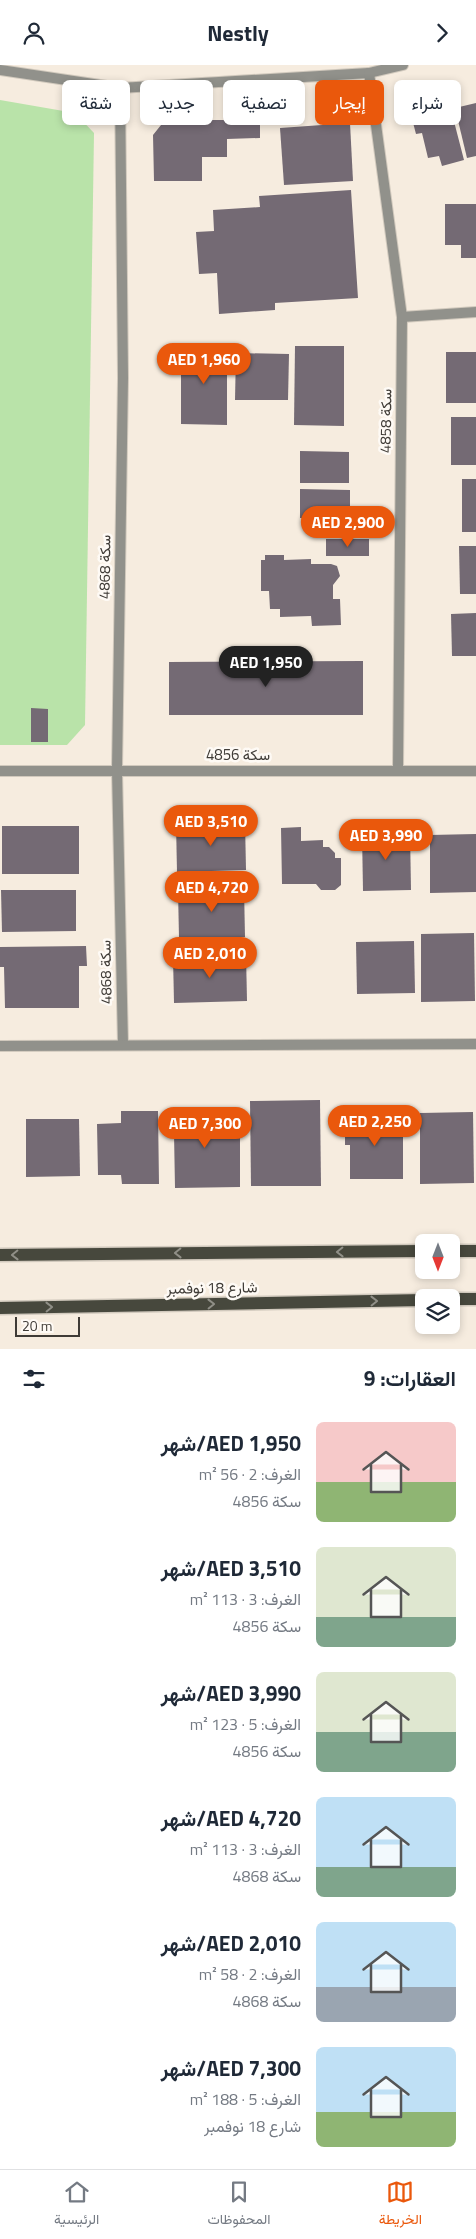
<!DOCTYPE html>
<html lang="ar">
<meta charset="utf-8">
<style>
:root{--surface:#fff;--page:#f2f2f3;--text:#1f2937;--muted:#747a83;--line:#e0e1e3;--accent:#ea580c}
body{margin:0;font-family:"Titillium Web",Vazirmatn,sans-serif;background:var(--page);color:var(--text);direction:rtl;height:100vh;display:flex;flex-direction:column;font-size:19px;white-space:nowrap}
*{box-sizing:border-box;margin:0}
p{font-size:16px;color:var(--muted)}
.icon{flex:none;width:28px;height:28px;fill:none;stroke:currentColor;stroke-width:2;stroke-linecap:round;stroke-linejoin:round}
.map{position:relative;height:1284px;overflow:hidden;direction:ltr}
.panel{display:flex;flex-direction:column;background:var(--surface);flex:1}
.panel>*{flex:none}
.banner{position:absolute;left:15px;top:15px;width:446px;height:45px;direction:rtl;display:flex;gap:10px}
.needle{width:32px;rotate:180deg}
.tools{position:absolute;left:415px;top:1169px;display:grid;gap:10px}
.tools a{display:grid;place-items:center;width:45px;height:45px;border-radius:8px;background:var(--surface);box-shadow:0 2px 8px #0003;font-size:25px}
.scale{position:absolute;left:15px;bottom:12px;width:65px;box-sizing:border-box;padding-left:5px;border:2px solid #3f3b36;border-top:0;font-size:14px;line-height:18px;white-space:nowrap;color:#3f3b36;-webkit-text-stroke:4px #fefaf5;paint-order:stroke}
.price{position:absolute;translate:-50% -42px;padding:0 11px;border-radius:18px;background:var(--accent);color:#fff;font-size:16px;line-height:32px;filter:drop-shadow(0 1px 2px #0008)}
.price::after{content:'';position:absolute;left:50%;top:30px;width:15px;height:11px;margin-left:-8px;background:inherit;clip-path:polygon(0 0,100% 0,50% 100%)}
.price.current{background:#222;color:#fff}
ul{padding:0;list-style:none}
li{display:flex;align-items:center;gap:15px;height:125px;padding:0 20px}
li span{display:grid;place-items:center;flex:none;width:140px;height:100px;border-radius:8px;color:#555}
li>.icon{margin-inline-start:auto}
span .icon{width:60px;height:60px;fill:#fffc;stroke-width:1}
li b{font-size:21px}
h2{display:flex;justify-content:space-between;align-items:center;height:60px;padding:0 20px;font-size:21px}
.pill{padding:0 18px;border-radius:8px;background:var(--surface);box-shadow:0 2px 8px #0003;font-size:18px;line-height:45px}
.pill.current{background:var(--accent);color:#fff}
header{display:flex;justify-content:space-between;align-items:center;height:65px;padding:0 20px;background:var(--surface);font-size:22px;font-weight:700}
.tab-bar{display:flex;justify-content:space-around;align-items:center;height:70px;border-top:1px solid var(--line);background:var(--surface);font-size:14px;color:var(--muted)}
.tab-bar a{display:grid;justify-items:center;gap:2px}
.tab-bar .current{color:var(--accent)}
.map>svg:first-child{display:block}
</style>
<header><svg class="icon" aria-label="forward" viewBox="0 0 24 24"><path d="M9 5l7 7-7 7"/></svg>Nestly<svg class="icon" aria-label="person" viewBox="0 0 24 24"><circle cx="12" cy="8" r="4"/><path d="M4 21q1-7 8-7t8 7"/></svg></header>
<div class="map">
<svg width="476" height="1284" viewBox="0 0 476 1284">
<rect width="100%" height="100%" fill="#f6ecdf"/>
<!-- green -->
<polygon fill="#b9e3a9" points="0,35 75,48 94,68 85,660 67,680 0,680"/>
<!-- building -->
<g fill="#746a74">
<polygon points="476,38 476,91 467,93 455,43"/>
<polygon points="450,41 464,95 442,101 439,91 428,93 422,68 416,69 411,50"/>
<polygon points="165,55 260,55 260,73 227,74 227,92 202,92 202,116 154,116 153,70"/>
<polygon points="350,58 353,116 284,120 280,63"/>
<polygon points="351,125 358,233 275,238 275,245 219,249 217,208 199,209 196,167 214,166 213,145 260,142 259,131"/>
<polygon points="445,139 476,139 476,193 461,193 461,180 445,180"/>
<polygon points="181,281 227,281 227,360 181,359"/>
<polygon points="295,281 344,281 344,361 294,360"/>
<rect x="446" y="287" width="30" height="51"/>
<polygon points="236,288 289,289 288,335 235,335"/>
<rect x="451" y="352" width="25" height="48"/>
<polygon points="300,386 349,387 349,418 300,418"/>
<rect x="462" y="414" width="14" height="53"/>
<polygon points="300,424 350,425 350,455 300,453"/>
<rect x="326" y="474" width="43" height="17"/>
<polygon points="459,481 476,481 476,529 460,529"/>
<polygon points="265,490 284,490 284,495 311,494 311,499 331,499 337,501 340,511 333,520 333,534 340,534 341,560 312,561 311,551 280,552 280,544 270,544 269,526 261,526 261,495 265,495"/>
<polygon points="476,548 476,591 452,591 451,549"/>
<polygon points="363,596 363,650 169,650 169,597"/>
<polygon points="31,643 48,644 48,677 31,677"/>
<polygon points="245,757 246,805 177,807 176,758"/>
<rect x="2" y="761" width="77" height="48"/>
<polygon points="301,762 301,776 323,775 323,782 329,782 335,788 335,793 341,793 341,820 335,825 321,825 316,819 282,819 281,763"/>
<polygon points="410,767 411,825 363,826 362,768"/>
<polygon points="476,769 476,827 430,828 430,770"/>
<polygon points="244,823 245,872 179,873 178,825"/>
<polygon points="1,825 76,825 76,866 2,867"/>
<polygon points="474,868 475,936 421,937 421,869"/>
<polygon points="414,876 415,928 357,929 356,877"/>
<polygon points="86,881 87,901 79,901 79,943 5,943 4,902 0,902 0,882"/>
<polygon points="246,889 247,936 174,938 173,891"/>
<polygon points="320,1035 321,1121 251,1121 250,1036"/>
<polygon points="230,1044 230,1070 240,1070 240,1122 175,1123 174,1068 171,1068 170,1045"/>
<polygon points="121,1046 158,1046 159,1119 122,1119 121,1110 98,1110 97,1059 121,1058"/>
<polygon points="473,1047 474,1118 420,1119 420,1048"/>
<polygon points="345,1052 403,1052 403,1114 350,1114 350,1080 345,1080"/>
<polygon points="26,1054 79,1054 80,1111 26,1112"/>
</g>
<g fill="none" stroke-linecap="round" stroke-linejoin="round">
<defs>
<g id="minor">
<polyline points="0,5 120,23 369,8 403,0"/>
<polyline points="369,8 402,252 398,705"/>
<polyline points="120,23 123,313 117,705 123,980"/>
<polyline points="402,252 476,247"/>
<polyline points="0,706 476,706"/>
<polyline points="0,981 476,979"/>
</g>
<g id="primary">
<polyline points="451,1186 476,1186"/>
<polyline points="0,1190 424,1186"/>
<polyline points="451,1234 476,1234"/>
<polyline points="0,1243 424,1235"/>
</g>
</defs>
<!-- minor casing -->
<use href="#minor" stroke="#d1c9bd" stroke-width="12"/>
<!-- primary casing -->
<use href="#primary" stroke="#d1c9bd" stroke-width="15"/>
<!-- minor -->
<use href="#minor" stroke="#91918b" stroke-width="10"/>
<!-- primary -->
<use href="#primary" stroke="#47483d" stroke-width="12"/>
</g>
<!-- one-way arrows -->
<defs><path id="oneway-chevron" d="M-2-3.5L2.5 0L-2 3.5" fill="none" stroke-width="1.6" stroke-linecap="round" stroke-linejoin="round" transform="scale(1.25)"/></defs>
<g stroke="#908f87">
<use href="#oneway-chevron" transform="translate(340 1187) rotate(179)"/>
<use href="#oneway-chevron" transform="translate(178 1188) rotate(179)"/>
<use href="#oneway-chevron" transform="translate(15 1190) rotate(179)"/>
<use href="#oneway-chevron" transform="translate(374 1236) rotate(-1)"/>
<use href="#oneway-chevron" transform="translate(211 1239) rotate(-1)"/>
<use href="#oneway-chevron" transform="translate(49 1242) rotate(-1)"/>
</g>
<g text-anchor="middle" stroke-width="5" stroke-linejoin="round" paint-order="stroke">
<!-- street labels -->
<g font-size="15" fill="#3f3b36" stroke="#fefaf5">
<text transform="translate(386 356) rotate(-89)" y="5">سكة 4858</text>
<text transform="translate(105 502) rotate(-89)" y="5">سكة 4868</text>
<text x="238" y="695">سكة 4856</text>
<text transform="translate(106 907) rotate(-91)" y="5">سكة 4868</text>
<text transform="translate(212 1223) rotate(-1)" y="5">شارع 18 نوفمبر</text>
</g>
</g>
</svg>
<div class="tools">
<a><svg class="needle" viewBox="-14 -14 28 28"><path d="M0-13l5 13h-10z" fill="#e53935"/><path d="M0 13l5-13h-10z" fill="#747a83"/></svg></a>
<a><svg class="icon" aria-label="layers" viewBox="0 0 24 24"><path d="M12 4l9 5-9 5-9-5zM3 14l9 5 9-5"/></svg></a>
</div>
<div class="scale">20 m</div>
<b class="price" style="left:204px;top:320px">AED 1,960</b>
<b class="price" style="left:348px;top:483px">AED 2,900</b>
<b class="price current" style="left:266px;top:623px">AED 1,950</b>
<b class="price" style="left:211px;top:782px">AED 3,510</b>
<b class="price" style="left:386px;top:796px">AED 3,990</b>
<b class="price" style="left:212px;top:848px">AED 4,720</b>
<b class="price" style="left:210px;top:914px">AED 2,010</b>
<b class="price" style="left:375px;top:1082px">AED 2,250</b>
<b class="price" style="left:205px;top:1084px">AED 7,300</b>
<div class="banner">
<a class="pill">شراء</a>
<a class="pill current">إيجار</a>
<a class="pill">تصفية</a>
<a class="pill">جديد</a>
<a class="pill">شقة</a>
</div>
</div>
<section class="panel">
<h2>العقارات: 9<svg class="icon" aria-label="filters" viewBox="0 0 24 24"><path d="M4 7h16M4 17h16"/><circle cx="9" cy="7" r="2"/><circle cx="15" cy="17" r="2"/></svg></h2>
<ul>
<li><span style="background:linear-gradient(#f6c9c9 60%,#8fb573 0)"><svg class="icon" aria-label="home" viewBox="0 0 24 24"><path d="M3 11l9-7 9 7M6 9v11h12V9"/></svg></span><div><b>AED 1,950/شهر</b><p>الغرف: 2 · 56 m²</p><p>سكة 4856</p></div></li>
<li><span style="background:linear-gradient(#dfe7d0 70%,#7fa58c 0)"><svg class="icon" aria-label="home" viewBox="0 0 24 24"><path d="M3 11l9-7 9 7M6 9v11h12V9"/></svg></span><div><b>AED 3,510/شهر</b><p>الغرف: 3 · 113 m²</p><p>سكة 4856</p></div></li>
<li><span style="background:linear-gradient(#dfe7d0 60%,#7fa58c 0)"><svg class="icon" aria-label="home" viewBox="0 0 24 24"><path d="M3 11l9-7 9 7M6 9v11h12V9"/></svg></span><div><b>AED 3,990/شهر</b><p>الغرف: 5 · 123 m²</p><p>سكة 4856</p></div></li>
<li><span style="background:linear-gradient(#bfe0f5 70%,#7fa58c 0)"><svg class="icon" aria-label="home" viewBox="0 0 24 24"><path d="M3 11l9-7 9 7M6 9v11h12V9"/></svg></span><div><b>AED 4,720/شهر</b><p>الغرف: 3 · 113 m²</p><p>سكة 4868</p></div></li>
<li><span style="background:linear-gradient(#bfe0f5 65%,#9aa5b1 0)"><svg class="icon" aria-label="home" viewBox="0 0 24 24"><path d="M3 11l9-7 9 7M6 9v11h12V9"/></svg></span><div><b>AED 2,010/شهر</b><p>الغرف: 2 · 58 m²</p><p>سكة 4868</p></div></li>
<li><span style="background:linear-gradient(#bfe0f5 65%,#8fb573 0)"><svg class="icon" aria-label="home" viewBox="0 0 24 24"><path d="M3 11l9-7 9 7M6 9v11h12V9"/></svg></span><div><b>AED 7,300/شهر</b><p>الغرف: 5 · 188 m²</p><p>شارع 18 نوفمبر</p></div></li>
</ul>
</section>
<nav class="tab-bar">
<a class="current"><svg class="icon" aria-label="map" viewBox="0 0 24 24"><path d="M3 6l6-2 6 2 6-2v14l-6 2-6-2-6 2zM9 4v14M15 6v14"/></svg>الخريطة</a>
<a><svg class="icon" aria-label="saved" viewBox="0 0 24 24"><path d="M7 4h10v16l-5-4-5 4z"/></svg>المحفوظات</a>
<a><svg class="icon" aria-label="home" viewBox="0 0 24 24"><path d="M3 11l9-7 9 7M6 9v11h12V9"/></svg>الرئيسية</a>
</nav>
